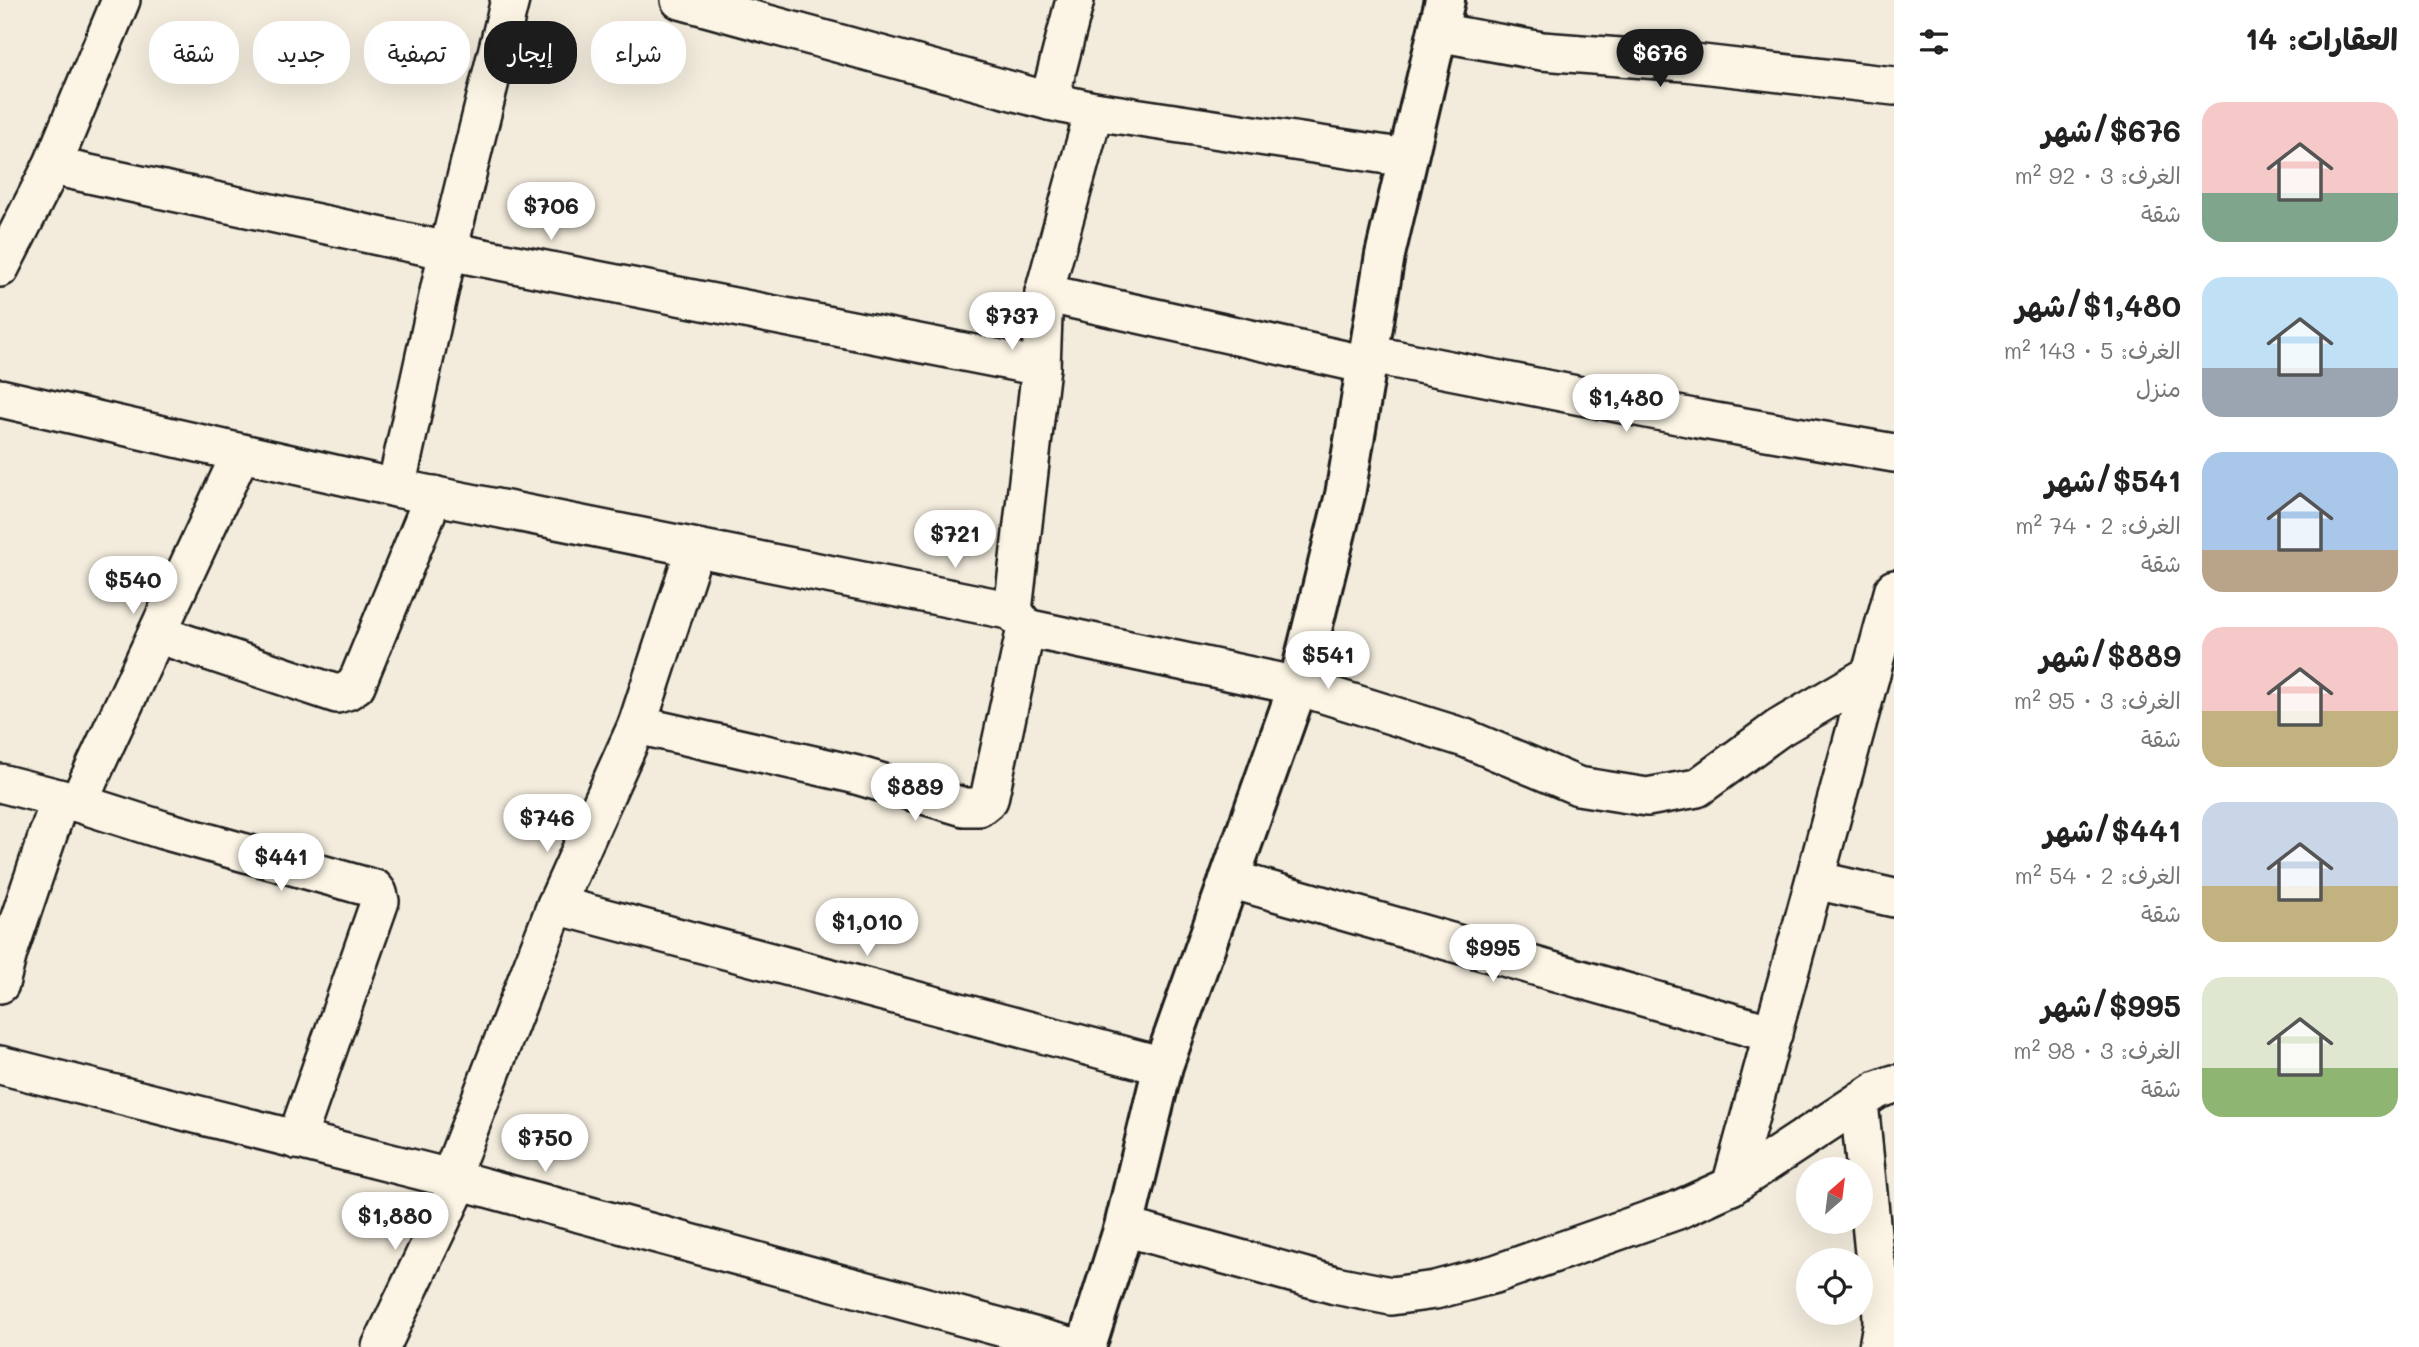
<!DOCTYPE html>
<html lang="ar">
<meta charset="utf-8">
<style>
:root{--surface:#fff;--page:#f2f2f2;--text:#222;--muted:#767676;--accent:#1c1c1c}
body{margin:0;font-family:Mali,"Playpen Sans Arabic",sans-serif;background:var(--page);color:var(--text);direction:rtl;height:100vh;display:flex;flex-direction:column;font-size:26px;white-space:nowrap}
*{box-sizing:border-box;margin:0}
p{font-size:23px;color:var(--muted)}
.icon{flex:none;width:38px;height:38px;fill:none;stroke:currentColor;stroke-width:2;stroke-linecap:round;stroke-linejoin:round}
.map{position:relative;flex:1;overflow:hidden;direction:ltr}
.panel{display:flex;flex-direction:column;background:var(--surface);width:525px}
.panel>*{flex:none}
.top-card{position:absolute;left:21px;top:21px;width:665px;height:63px;direction:rtl;display:flex;gap:14px}
.needle{width:46px;rotate:28deg}
.fabs{position:absolute;left:1796px;top:1157px;display:grid;gap:14px}
.fabs a{display:grid;place-items:center;width:77px;height:77px;border-radius:50%;background:var(--surface);box-shadow:0 7px 28px #0002;font-size:35px}
.price{position:absolute;translate:-50% -60px;padding:0 16px;border-radius:24px;background:#fff;color:#222;font-size:23px;line-height:46px;filter:drop-shadow(0 2px 4px #0008)}
.price::after{content:'';position:absolute;left:50%;top:42px;width:21px;height:16px;margin-left:-10px;background:inherit;clip-path:polygon(0 0,100% 0,50% 100%)}
.price.on{background:var(--accent);color:#fff}
ul{padding:0;list-style:none}
li{display:flex;align-items:center;gap:21px;height:175px;padding:0 21px}
li span{display:grid;place-items:center;flex:none;width:196px;height:140px;border-radius:21px;color:#555}
li>.icon{margin-inline-start:auto}
span .icon{width:84px;height:84px;fill:#fffc;stroke-width:1}
li b{font-size:30px}
h2{display:flex;justify-content:space-between;align-items:center;height:84px;padding:0 21px;font-size:30px}
.pill{padding:0 24px;border-radius:28px;background:var(--surface);box-shadow:0 7px 28px #0002;font-size:24px;line-height:63px}
.pill.on{background:var(--accent);color:#fff}
main{display:flex;flex:1;min-height:0}
.map>svg:first-child{display:block}
</style>
<main>
<section class="panel">
<h2>العقارات: 14<svg class="icon" aria-label="filters" viewBox="0 0 24 24"><path d="M4 7h16M4 17h16"/><circle cx="9" cy="7" r="2"/><circle cx="15" cy="17" r="2"/></svg></h2>
<ul>
<li><span style="background:linear-gradient(#f6c9c9 65%,#7fa58c 0)"><svg class="icon" aria-label="home" viewBox="0 0 24 24"><path d="M3 11l9-7 9 7M6 9v11h12V9"/></svg></span><div><b>$676/شهر</b><p>الغرف: 3 · 92 m²</p><p>شقة</p></div></li>
<li><span style="background:linear-gradient(#bfe0f5 65%,#9aa5b1 0)"><svg class="icon" aria-label="home" viewBox="0 0 24 24"><path d="M3 11l9-7 9 7M6 9v11h12V9"/></svg></span><div><b>$1,480/شهر</b><p>الغرف: 5 · 143 m²</p><p>منزل</p></div></li>
<li><span style="background:linear-gradient(#a9c7e8 70%,#b9a48a 0)"><svg class="icon" aria-label="home" viewBox="0 0 24 24"><path d="M3 11l9-7 9 7M6 9v11h12V9"/></svg></span><div><b>$541/شهر</b><p>الغرف: 2 · 74 m²</p><p>شقة</p></div></li>
<li><span style="background:linear-gradient(#f6c9c9 60%,#c2b280 0)"><svg class="icon" aria-label="home" viewBox="0 0 24 24"><path d="M3 11l9-7 9 7M6 9v11h12V9"/></svg></span><div><b>$889/شهر</b><p>الغرف: 3 · 95 m²</p><p>شقة</p></div></li>
<li><span style="background:linear-gradient(#c9d6e8 60%,#c2b280 0)"><svg class="icon" aria-label="home" viewBox="0 0 24 24"><path d="M3 11l9-7 9 7M6 9v11h12V9"/></svg></span><div><b>$441/شهر</b><p>الغرف: 2 · 54 m²</p><p>شقة</p></div></li>
<li><span style="background:linear-gradient(#dfe7d0 65%,#8fb573 0)"><svg class="icon" aria-label="home" viewBox="0 0 24 24"><path d="M3 11l9-7 9 7M6 9v11h12V9"/></svg></span><div><b>$995/شهر</b><p>الغرف: 3 · 98 m²</p><p>شقة</p></div></li>
</ul>
</section>
<div class="map">
<svg width="1894" height="1347" viewBox="0 0 1894 1347">
<rect width="100%" height="100%" fill="#f3ecdd"/>
<filter id="ink" filterUnits="userSpaceOnUse"><feTurbulence type="fractalNoise" baseFrequency=".0143" numOctaves="2"/><feDisplacementMap in="SourceGraphic" scale="14" xChannelSelector="R" yChannelSelector="G"/><feConvolveMatrix kernelMatrix="1 2 1 2 8 2 1 2 1" color-interpolation-filters="sRGB"/></filter>
<g filter="url(#ink)">
<g fill="none" stroke-linecap="round" stroke-linejoin="round">
<defs>
<g id="street">
<polyline points="680,0 1049,101 1094,111 1407,158"/>
<polyline points="1437,32 1542,51 1685,62 1894,86"/>
<polyline points="1049,101 1075,0"/>
<polyline points="52,166 448,251 1041,367"/>
<polyline points="0,268 52,166 121,0"/>
<polyline points="1044,293 1367,365"/>
<polyline points="1368,354 1698,419 1894,453"/>
<polyline points="0,398 396,488 1013,611 1026,628 1298,686 1465,738 1578,786 1647,797 1697,788 1779,728 1871,674"/>
<polyline points="396,488 448,251 510,0"/>
<polyline points="1013,611 1041,367 1044,293 1094,111"/>
<polyline points="157,634 337,694 347,691 356,685 434,495"/>
<polyline points="637,725 853,774 964,807 979,807 989,799 1026,628"/>
<polyline points="0,783 78,803 163,830 375,889 378,893 380,901 296,1140"/>
<polyline points="78,803 241,453"/>
<polyline points="1230,879 1773,1034"/>
<polyline points="1815,880 1894,898"/>
<polyline points="556,905 1163,1066"/>
<polyline points="0,984 8,953 60,799"/>
<polyline points="0,1065 450,1178 1074,1347"/>
<polyline points="1859,1102 1874,1253 1881,1284 1882,1324 1878,1347"/>
<polyline points="450,1178 556,905 637,725 695,548"/>
<polyline points="1731,1186 1894,589"/>
<polyline points="1124,1227 1335,1285 1391,1296 1435,1290 1495,1274 1678,1210 1731,1186 1877,1090 1894,1084"/>
<polyline points="381,1347 460,1181"/>
</g>
<polyline id="secondary" points="1086,1347 1124,1227 1163,1066 1298,686 1345,495 1385,255 1445,0"/>
</defs>
<!-- street casing -->
<use href="#street" stroke="#1c1c1c" stroke-width="42"/>
<!-- secondary casing -->
<use href="#secondary" stroke="#1c1c1c" stroke-width="44"/>
<!-- street -->
<use href="#street" stroke="#fcf5e5" stroke-width="37"/>
<!-- secondary -->
<use href="#secondary" stroke="#fcf5e5" stroke-width="38"/>
</g>
</g>
</svg>
<div class="fabs">
<a><svg class="needle" viewBox="-14 -14 28 28"><path d="M0-13l5 13h-10z" fill="#e53935"/><path d="M0 13l5-13h-10z" fill="#767676"/></svg></a>
<a><svg class="icon" aria-label="locate" viewBox="0 0 24 24"><circle cx="12" cy="12" r="6"/><path d="M12 2v4M12 18v4M2 12h4M18 12h4"/></svg></a>
</div>
<b class="price on" style="left:1660px;top:89px">$676</b>
<b class="price" style="left:551px;top:242px">$706</b>
<b class="price" style="left:1012px;top:352px">$737</b>
<b class="price" style="left:1626px;top:434px">$1,480</b>
<b class="price" style="left:955px;top:570px">$721</b>
<b class="price" style="left:133px;top:616px">$540</b>
<b class="price" style="left:1328px;top:691px">$541</b>
<b class="price" style="left:915px;top:823px">$889</b>
<b class="price" style="left:547px;top:854px">$746</b>
<b class="price" style="left:281px;top:893px">$441</b>
<b class="price" style="left:867px;top:958px">$1,010</b>
<b class="price" style="left:1493px;top:984px">$995</b>
<b class="price" style="left:545px;top:1174px">$750</b>
<b class="price" style="left:395px;top:1252px">$1,880</b>
<div class="top-card">
<a class="pill">شراء</a>
<a class="pill on">إيجار</a>
<a class="pill">تصفية</a>
<a class="pill">جديد</a>
<a class="pill">شقة</a>
</div>
</div>
</main>
